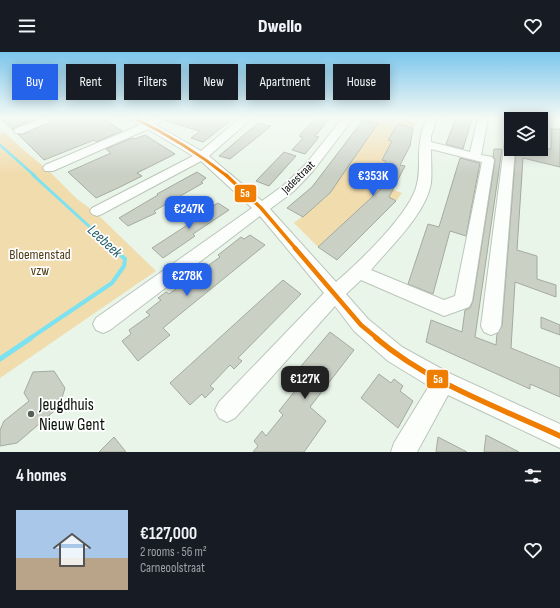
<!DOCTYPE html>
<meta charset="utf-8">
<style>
:root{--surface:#171b24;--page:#242831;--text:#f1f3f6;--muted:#9ea1a6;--accent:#2563eb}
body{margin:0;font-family:"Sofia Sans Condensed",sans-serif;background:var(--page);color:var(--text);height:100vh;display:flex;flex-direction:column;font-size:15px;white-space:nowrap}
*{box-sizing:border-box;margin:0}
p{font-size:13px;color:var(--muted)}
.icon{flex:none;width:22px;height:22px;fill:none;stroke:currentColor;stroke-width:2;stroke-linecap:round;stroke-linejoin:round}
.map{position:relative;height:400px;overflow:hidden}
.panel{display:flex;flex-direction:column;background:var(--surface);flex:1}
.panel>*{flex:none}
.guide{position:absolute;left:12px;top:12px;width:536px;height:36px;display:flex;gap:8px}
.tools{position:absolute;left:504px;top:60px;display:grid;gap:8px}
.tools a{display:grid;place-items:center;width:44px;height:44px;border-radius:0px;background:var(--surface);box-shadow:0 2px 10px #0003;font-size:20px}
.price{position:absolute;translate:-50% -34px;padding:0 9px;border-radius:8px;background:var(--accent);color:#fff;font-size:13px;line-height:26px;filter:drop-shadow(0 1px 2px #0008)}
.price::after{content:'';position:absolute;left:50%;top:24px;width:12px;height:9px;margin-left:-6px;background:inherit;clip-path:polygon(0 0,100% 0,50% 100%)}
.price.selected{background:#222;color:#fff}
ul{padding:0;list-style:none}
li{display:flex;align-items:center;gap:12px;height:100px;padding:0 16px}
li span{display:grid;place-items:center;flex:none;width:112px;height:80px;border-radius:0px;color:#555}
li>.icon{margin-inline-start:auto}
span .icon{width:48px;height:48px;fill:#fffc;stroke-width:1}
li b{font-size:17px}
h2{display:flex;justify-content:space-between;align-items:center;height:48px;padding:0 16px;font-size:17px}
.chip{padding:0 14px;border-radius:0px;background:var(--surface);box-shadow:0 2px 10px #0003;font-size:14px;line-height:36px}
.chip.selected{background:var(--accent);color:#fff}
header{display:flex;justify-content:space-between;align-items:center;height:52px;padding:0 16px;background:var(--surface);font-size:18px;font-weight:800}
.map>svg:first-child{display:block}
</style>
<header><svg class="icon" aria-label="menu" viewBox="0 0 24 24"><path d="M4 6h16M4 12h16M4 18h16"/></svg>Dwello<svg class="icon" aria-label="heart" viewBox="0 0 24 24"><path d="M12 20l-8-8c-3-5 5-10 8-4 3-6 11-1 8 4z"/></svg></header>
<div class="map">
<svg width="560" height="400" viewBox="0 0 560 400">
<rect width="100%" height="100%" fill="#e9f5e8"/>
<!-- green -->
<g fill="#f1dcae">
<polygon points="350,66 399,66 417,71 413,76 398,72 388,88 392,89 382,107 386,109 374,131 402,141 396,149 378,140 318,195 294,171 329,143 314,135 320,129 335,134 349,113 339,104 353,108 377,71"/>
<polygon points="5,81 27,101 47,117 77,147 95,160 156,219 0,326 0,82"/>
</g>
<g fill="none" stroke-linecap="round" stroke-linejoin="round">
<!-- stream-far3 -->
<polyline stroke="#7ae2f1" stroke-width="2.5" points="0,93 35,124"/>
<!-- stream-far2 -->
<polyline stroke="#7ae2f1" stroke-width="3" points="33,123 114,197"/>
<!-- stream-far1 -->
<polyline stroke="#7ae2f1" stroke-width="4" points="29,287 112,231 124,214 125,207 113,196"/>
<!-- stream -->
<polyline stroke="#7ae2f1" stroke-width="5" points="0,307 31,286"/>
</g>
<!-- building -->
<g fill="#cbd0c5" stroke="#a4aa9f">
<polygon points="12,66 37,66 14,76 13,78 3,69"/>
<polygon points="58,66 103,66 122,79 96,90 94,88 44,108 18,82 24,82"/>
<polygon points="166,66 234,66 203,90 191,86 200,79 166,69"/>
<polygon points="316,66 330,66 315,84 319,85 305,102 292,98 303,86 299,84"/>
<polygon points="456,66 472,66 463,97 446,92"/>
<polygon points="363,68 378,71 330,141 303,165 287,156 312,135"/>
<polygon points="258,71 271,74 230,107 219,104"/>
<polygon points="398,72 413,76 410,94 400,113 405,114 389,145 396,149 337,208 318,195 384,134 374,131 386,109 382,108 392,89 388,88"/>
<polygon points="551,77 560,77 560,115 523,106 517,198 537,204 537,227 556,233 556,245 515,230 511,296 560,316 560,345 530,332 530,337 426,290 431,268 462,280 465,258 470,256 473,249 495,108 493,104 494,97 502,97 475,285 496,293 497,282 502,274 516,97 551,97"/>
<polygon points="145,83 175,102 137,121 142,124 120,135 96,146 68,120 111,101 106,97 132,86 135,87"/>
<polygon points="284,100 296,104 269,134 256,129"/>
<polygon points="460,106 480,111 466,184 450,179 433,242 408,232 428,172 439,175"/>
<polygon points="197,120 206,126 201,130 203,131 154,159 156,161 128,174 119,166 158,143 157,142"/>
<polygon points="218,151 229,158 193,182 195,184 163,206 152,196 192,170 190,168"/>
<polygon points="250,183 265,193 163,276 170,283 138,309 122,289 131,282 129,278 150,263 146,260 161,248 158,246 166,240 169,242 220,205 218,203 236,189 241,185 244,187"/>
<polygon points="283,228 301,242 238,306 242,309 234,317 230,313 210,334 214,337 205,346 202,342 190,353 170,331"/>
<polygon points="541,265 560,273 560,283 541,276"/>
<polygon points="330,280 354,298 310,355 326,369 304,400 253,400 258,394 254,389 262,379 266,384 283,363 279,359 294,340 285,333"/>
<polygon points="54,319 65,336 59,355 17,391 0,394 0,378 4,369 29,349 24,341 33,320"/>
<polygon points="379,322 391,331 394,327 403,334 400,339 413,349 398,376 361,346"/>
<polygon points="486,383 519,400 484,400"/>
<polygon points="114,385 126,400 99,400"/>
<polygon points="438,385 467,400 436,400"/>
</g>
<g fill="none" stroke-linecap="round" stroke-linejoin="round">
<defs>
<g id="minor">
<polygon points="42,66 57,66 23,81 15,81 14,79 15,77"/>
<path d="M128,66H142L148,69L152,66H165L156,73L201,99L240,66H252L209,104L262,149L284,133L305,113L341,68H349L350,70L349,72L313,119L294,139L270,157L336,230C359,210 411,161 417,132C421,116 417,99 421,84C422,78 425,72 427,66H437L431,84V90L470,100L478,66H488L481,103L492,105L494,108L472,249L469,255L444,264L361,228L346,242L368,267L402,295L451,322L560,372V396L448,343L417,400H391L394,391L429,334L388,309L354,279L335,254L235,366L227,370L219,366L215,358L219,350L324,241L260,164L110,278L103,281L96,278L93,272L96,266L252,156L201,109L102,162L97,164L92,162L90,159L92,156L193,104L148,77L53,119H45L43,116L45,113L140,73ZM431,97L482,110L455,244L444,248L371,218C390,195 426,162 431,131C432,120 431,108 431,97Z"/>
<polygon points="506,66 518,66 518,67 511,67 511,70"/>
<polygon points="511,77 511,97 515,97 501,274 498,280 491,283 484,280 481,274 506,80"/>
</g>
</defs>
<!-- minor casing -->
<use href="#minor" stroke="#bcc5bb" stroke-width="2"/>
<!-- minor -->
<use href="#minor" fill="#fcfefc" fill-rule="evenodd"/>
<defs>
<path id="bus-1-far3" d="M134,66C167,82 198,101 227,124"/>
<polyline id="bus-1-far2" points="226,123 261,156 296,197"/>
<polyline id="bus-1-far1" points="295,196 361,273 378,287"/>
<path id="bus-1" d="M376,286C429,331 498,355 560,384"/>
</defs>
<!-- bus-1-far3 casing -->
<use href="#bus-1-far3" stroke="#fff" stroke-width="5"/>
<!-- bus-1-far2 casing -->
<use href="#bus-1-far2" stroke="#fff" stroke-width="6"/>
<!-- bus-1-far1 casing -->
<use href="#bus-1-far1" stroke="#fff" stroke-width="8"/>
<!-- bus-1 casing -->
<use href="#bus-1" stroke="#fff" stroke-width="8"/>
<!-- bus-1-far3 -->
<use href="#bus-1-far3" stroke="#ef7d00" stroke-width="3"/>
<!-- bus-1-far2 -->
<use href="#bus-1-far2" stroke="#ef7d00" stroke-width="3.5"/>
<!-- bus-1-far1 -->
<use href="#bus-1-far1" stroke="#ef7d00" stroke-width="4.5"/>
<!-- bus-1 -->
<use href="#bus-1" stroke="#ef7d00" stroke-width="5.5"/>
</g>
<!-- sky -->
<linearGradient id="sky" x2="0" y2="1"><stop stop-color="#7cc6ec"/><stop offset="0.54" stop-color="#f5faf5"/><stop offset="1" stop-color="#f5faf5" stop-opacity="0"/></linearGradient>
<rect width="560" height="122" fill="url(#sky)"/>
<!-- markers -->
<circle fill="#576056" stroke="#fff" stroke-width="1.5" cx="31" cy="362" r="4"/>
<g text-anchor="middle" stroke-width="3.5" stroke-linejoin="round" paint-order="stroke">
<!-- far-street labels -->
<g font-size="12" fill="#080f08" stroke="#fff">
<text transform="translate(298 125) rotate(-45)" y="4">Jadestraat</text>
</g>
<!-- park labels -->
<g font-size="14" fill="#4f3912" stroke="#fff">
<text x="40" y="207">Bloemenstad<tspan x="40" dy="16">vzw</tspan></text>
</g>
<!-- water labels -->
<g font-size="15" font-style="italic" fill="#26606b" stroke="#fff">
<text transform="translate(105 189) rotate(43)" y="5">Leebeek</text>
</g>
<!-- near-poi labels -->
<g font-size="17" fill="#080f08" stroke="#fff" text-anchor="start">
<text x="39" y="358">Jeugdhuis<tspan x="39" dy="20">Nieuw Gent</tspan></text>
</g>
</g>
<g stroke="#fff" stroke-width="1.5">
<rect x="234" y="132" width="23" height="19" rx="4" fill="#ef7d00"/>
<rect x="426" y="317" width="23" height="20" rx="4" fill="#ef7d00"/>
</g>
<g font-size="11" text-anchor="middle" font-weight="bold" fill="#fff">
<text x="245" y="145">5a</text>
<text x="438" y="331">5a</text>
</g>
</svg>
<div class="tools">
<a><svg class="icon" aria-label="layers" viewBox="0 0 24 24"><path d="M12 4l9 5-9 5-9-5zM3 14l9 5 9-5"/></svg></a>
</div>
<b class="price" style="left:373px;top:145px">€353K</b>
<b class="price" style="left:189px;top:178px">€247K</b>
<b class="price" style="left:187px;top:245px">€278K</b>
<b class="price selected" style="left:305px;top:348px">€127K</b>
<div class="guide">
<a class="chip selected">Buy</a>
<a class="chip">Rent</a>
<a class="chip">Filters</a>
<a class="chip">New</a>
<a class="chip">Apartment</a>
<a class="chip">House</a>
</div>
</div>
<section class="panel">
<h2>4 homes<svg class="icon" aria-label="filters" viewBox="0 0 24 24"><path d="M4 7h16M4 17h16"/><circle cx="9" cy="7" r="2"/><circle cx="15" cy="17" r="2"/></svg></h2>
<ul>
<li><span style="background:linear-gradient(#a9c7e8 60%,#b9a48a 0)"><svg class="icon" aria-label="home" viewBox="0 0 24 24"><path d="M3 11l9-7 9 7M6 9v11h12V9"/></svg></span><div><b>€127,000</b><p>2 rooms · 56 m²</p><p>Carneoolstraat</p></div><svg class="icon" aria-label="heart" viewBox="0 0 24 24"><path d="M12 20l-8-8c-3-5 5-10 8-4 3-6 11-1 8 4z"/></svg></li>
</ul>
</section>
